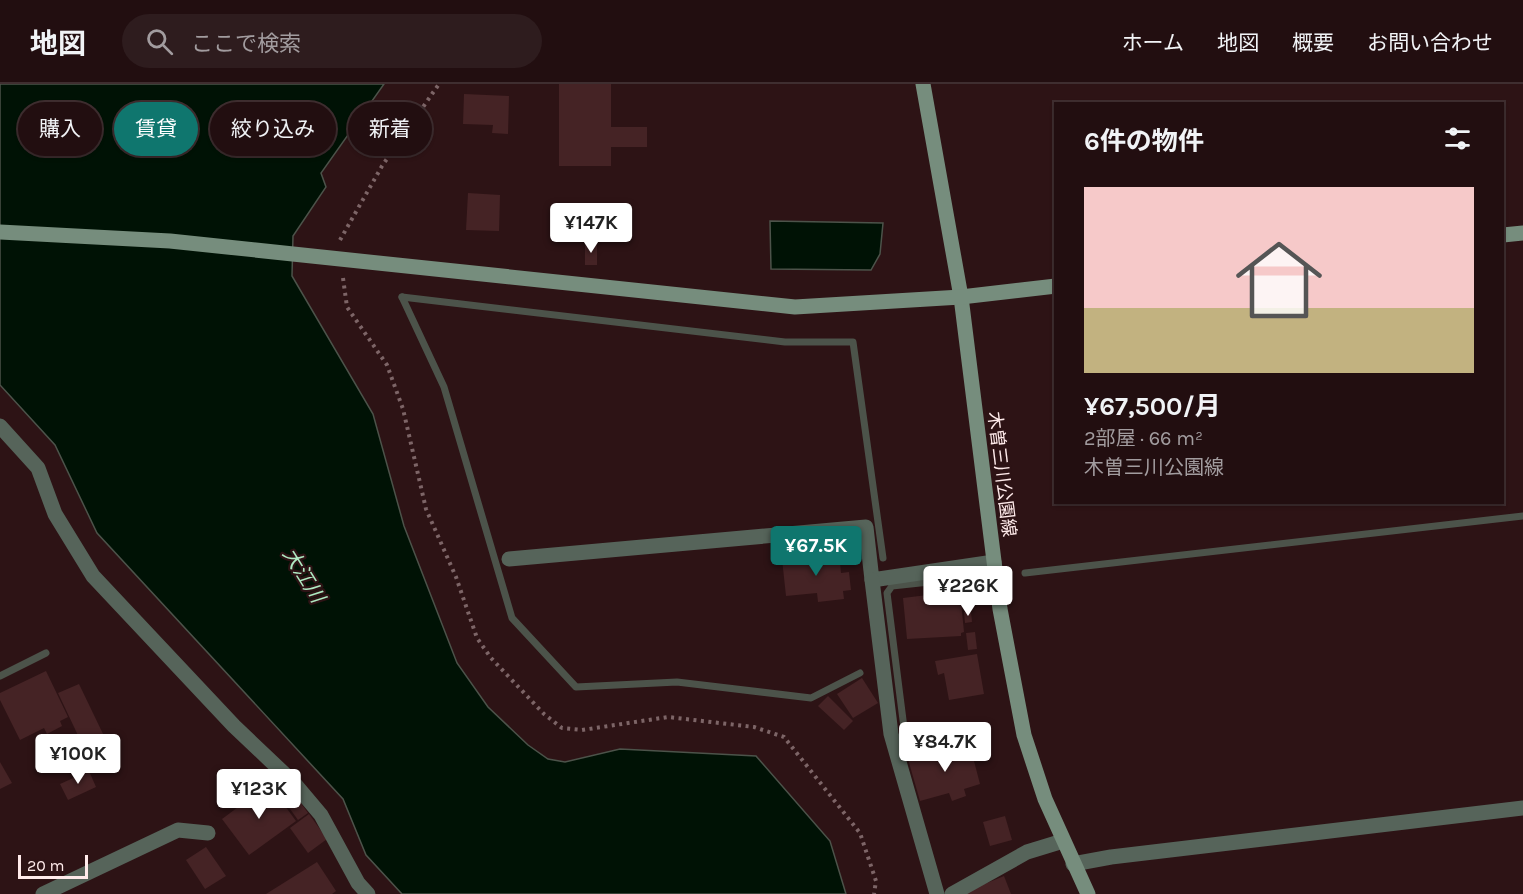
<!DOCTYPE html>
<html lang="ja">
<meta charset="utf-8">
<style>
:root{--surface:#220e10;--page:#2e1c1e;--text:#f1f3f6;--muted:#a29c9f;--line:#3f2e30;--accent:#0f766e}
body{margin:0;font-family:Karla,"Noto Sans JP",sans-serif;background:var(--page);color:var(--text);height:100vh;display:flex;flex-direction:column;font-size:22px;white-space:nowrap}
*{box-sizing:border-box;margin:0}
p{font-size:20px;color:var(--muted)}
.icon{flex:none;width:33px;height:33px;fill:none;stroke:currentColor;stroke-width:2;stroke-linecap:round;stroke-linejoin:round}
.map{position:relative;flex:1;overflow:hidden}
.sheet{position:absolute;left:1054px;top:18px;width:450px;height:402px;display:flex;flex-direction:column;background:var(--surface);border-radius:0px;box-shadow:0 2px 4px #0004,0 0 0 2px var(--line)}
.sheet>*{flex:none}
.guide{position:absolute;left:18px;top:18px;width:570px;height:54px;display:flex;gap:12px}
.scale{position:absolute;left:18px;bottom:15px;width:70px;box-sizing:border-box;padding-left:6px;border:3px solid #ffebeb;border-top:0;font-size:16px;line-height:21px;white-space:nowrap;color:#ffebeb;-webkit-text-stroke:4px #2d1315;paint-order:stroke}
.price{position:absolute;translate:-50% -51px;padding:0 14px;border-radius:6px;background:#fff;color:#222;font-size:20px;line-height:39px;filter:drop-shadow(0 2px 3px #0008)}
.price::after{content:'';position:absolute;left:50%;top:36px;width:18px;height:14px;margin-left:-9px;background:inherit;clip-path:polygon(0 0,100% 0,50% 100%)}
.price.on{background:var(--accent);color:#fff}
ul{padding:0;list-style:none}
li{display:grid;align-content:center;gap:12px;height:318px;padding:0 30px}
li span{display:grid;place-items:center;height:186px;border-radius:0px;color:#555}
li>.icon{margin-inline-start:auto}
span .icon{width:108px;height:108px;fill:#fffc;stroke-width:1}
li b{font-size:26px}
h2{display:flex;justify-content:space-between;align-items:center;height:72px;padding:0 30px;font-size:26px}
.tag{padding:0 21px;border-radius:27px;background:var(--surface);box-shadow:0 2px 4px #0004,0 0 0 2px var(--line);font-size:21px;line-height:54px}
.tag.on{background:var(--accent);color:#fff}
header{display:flex;align-items:center;gap:36px;box-sizing:border-box;height:84px;padding:0 30px;background:var(--surface);border-bottom:2px solid var(--line)}
header strong{font-size:28px}
nav{display:flex;gap:33px;margin-inline-start:auto;font-size:21px}
.search{width:420px;height:54px;background:var(--page);display:flex;align-items:center;gap:15px;box-sizing:border-box;padding:0 21px;border-radius:33px;color:var(--muted);font-size:22px}
.map>svg:first-child{display:block}
</style>
<header>
<strong>地図</strong>
<div class="search"><svg class="icon" aria-label="search" viewBox="0 0 24 24"><circle cx="10" cy="10" r="6"/><path d="M15 15l6 6"/></svg>ここで検索</div>
<nav><a>ホーム</a><a>地図</a><a>概要</a><a>お問い合わせ</a></nav>
</header>
<div class="map">
<svg width="1523" height="810" viewBox="0 0 1523 810">
<rect width="100%" height="100%" fill="#2d1315"/>
<!-- water -->
<g fill="#001205" stroke="#4c534a" stroke-width="1.5">
<polygon points="0,0 384,0 321,89 326,103 293,152 292,192 373,330 404,442 457,579 488,623 528,661 548,675 565,678 620,665 756,672 830,757 846,810 402,810 366,771 343,715 97,449 55,361 0,301"/>
<polygon points="770,137 883,139 880,170 871,186 771,185"/>
</g>
<g fill="none" stroke-linecap="round" stroke-linejoin="round">
<!-- stream -->
<g stroke="#4c534a" stroke-width="7">
<polyline points="402,213 444,303 512,534 576,603 677,598 811,614 860,589"/>
<polyline points="402,213 785,258 853,258 883,474"/>
<polyline points="1025,489 1523,432"/>
<polyline points="0,592 46,569"/>
<polyline points="904,644 887,509 892,502 967,494"/>
</g>
</g>
<!-- building -->
<g fill="#452325">
<polygon points="559,0 611,0 611,43 647,43 647,63 611,63 611,82 559,82"/>
<polygon points="464,10 509,12 508,50 492,49 493,41 463,40"/>
<polygon points="468,109 500,111 499,147 466,146"/>
<rect x="585" y="159" width="12" height="22"/>
<polygon points="823,468 823,471 839,469 841,489 849,488 851,506 843,507 844,515 818,518 817,509 786,512 782,475 811,472 811,469"/>
<polygon points="960,507 964,548 961,549 961,552 907,555 903,514"/>
<polygon points="964,528 971,528 972,538 965,539"/>
<polygon points="975,548 977,565 968,566 966,549"/>
<polygon points="977,570 984,610 949,616 944,589 938,591 935,577"/>
<polygon points="46,587 68,633 60,637 62,642 47,650 44,644 20,656 0,616 0,609"/>
<polygon points="862,594 878,619 853,634 837,610"/>
<polygon points="79,600 104,652 83,662 58,609"/>
<polygon points="828,612 853,637 844,646 818,622"/>
<polygon points="969,658 980,700 964,705 966,712 952,717 949,709 920,717 908,675"/>
<polygon points="0,678 12,699 0,705"/>
<polygon points="89,687 96,703 68,716 60,700"/>
<polygon points="269,700 296,737 249,771 222,735"/>
<polygon points="295,711 308,729 298,736 285,718"/>
<polygon points="309,730 327,755 308,769 290,744"/>
<polygon points="1005,732 1012,756 990,762 983,738"/>
<polygon points="206,763 226,792 205,805 186,776"/>
<polygon points="317,778 336,807 332,810 266,810"/>
<polygon points="1004,792 1011,810 966,810 965,808"/>
</g>
<g fill="none" stroke-linecap="round" stroke-linejoin="round">
<!-- path -->
<g stroke="#7d6567" stroke-width="4" stroke-dasharray="3 4.5" stroke-linecap="butt">
<polyline points="340,156 382,82 439,0"/>
<polyline points="343,194 347,223 387,281 403,325 426,425 456,493 477,554 491,574 544,630 562,644 582,646 668,633 754,643 784,653 860,749 876,797 874,810"/>
</g>
<!-- street -->
<g stroke="#56645a" stroke-width="15">
<polyline points="0,342 38,384 55,430 93,492 234,642 294,699 321,731 358,799 368,810"/>
<polyline points="509,475 866,443 872,496 994,478"/>
<polyline points="872,496 891,650 937,810"/>
<polyline points="1073,780 1111,773 1523,724"/>
<polyline points="43,810 178,746 208,749"/>
<polyline points="952,810 1027,768 1063,757"/>
</g>
<!-- secondary -->
<g stroke="#768d7d" stroke-width="15">
<polyline points="923,0 961,213 1000,525 1024,651 1045,715 1088,810"/>
<polyline points="0,148 170,157 795,223 961,213 1056,202"/>
<polyline points="1503,151 1523,149"/>
</g>
</g>
<g text-anchor="middle" stroke-width="4.5" stroke-linejoin="round" paint-order="stroke">
<!-- street labels -->
<g font-size="18" fill="#ffebeb" stroke="#2d1315">
<text transform="translate(1002 390) rotate(83)" y="6">木曽三川公園線</text>
</g>
<!-- water labels -->
<g font-size="20" font-style="italic" fill="#afeac2" stroke="#2d1315">
<text transform="translate(304 491) rotate(58)" y="7">大江川</text>
</g>
</g>
</svg>
<div class="scale">20 m</div>
<b class="price" style="left:591px;top:170px">¥147K</b>
<b class="price on" style="left:816px;top:493px">¥67.5K</b>
<b class="price" style="left:968px;top:533px">¥226K</b>
<b class="price" style="left:945px;top:689px">¥84.7K</b>
<b class="price" style="left:78px;top:701px">¥100K</b>
<b class="price" style="left:259px;top:736px">¥123K</b>
<div class="guide">
<a class="tag">購入</a>
<a class="tag on">賃貸</a>
<a class="tag">絞り込み</a>
<a class="tag">新着</a>
</div>
<section class="sheet">
<h2>6件の物件<svg class="icon" aria-label="filters" viewBox="0 0 24 24"><path d="M4 7h16M4 17h16"/><circle cx="9" cy="7" r="2"/><circle cx="15" cy="17" r="2"/></svg></h2>
<ul>
<li><span style="background:linear-gradient(#f6c9c9 65%,#c2b280 0)"><svg class="icon" aria-label="home" viewBox="0 0 24 24"><path d="M3 11l9-7 9 7M6 9v11h12V9"/></svg></span><div><b>¥67,500/月</b><p>2部屋 · 66 m²</p><p>木曽三川公園線</p></div></li>
</ul>
</section>
</div>
